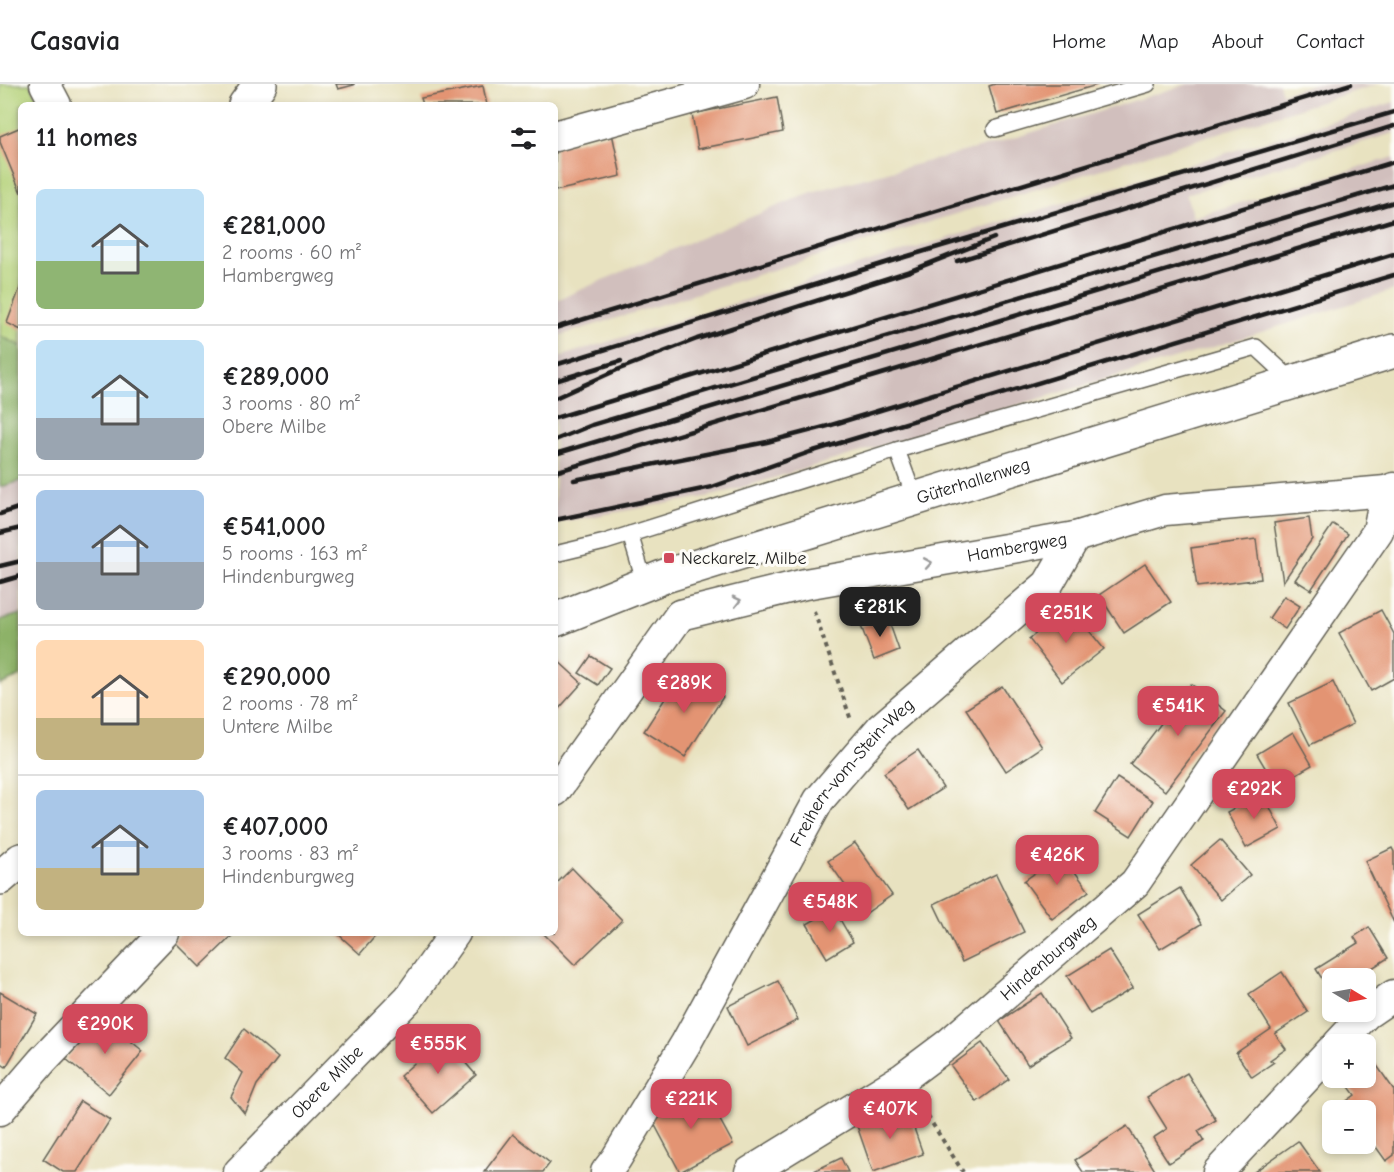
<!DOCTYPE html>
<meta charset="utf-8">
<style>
:root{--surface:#fff;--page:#f6f6f6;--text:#202124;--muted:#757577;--line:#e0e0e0;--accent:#d1495b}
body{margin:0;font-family:"Comic Neue",sans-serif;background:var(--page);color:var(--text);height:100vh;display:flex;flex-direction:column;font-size:22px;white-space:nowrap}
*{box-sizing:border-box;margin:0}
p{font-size:20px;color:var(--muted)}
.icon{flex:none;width:33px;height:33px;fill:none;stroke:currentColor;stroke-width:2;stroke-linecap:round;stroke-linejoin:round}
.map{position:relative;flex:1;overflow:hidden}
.sheet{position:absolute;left:18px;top:18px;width:540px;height:834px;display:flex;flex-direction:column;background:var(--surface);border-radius:9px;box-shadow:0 3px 9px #0003}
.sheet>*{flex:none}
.needle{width:39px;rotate:100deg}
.controls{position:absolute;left:1322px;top:884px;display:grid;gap:12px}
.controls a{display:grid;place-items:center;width:54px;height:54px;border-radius:9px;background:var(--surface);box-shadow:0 3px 9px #0003;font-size:30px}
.price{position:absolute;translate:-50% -51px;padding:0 14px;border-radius:12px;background:var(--accent);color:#fff;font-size:20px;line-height:39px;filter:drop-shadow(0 2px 3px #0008)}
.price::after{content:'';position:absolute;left:50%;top:36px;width:18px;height:14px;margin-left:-9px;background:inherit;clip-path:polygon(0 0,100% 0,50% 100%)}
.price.on{background:#222;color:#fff}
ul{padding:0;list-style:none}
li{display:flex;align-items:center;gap:18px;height:150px;padding:0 18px}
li+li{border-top:2px solid var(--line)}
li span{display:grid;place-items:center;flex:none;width:168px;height:120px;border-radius:9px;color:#555}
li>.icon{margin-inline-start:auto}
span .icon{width:72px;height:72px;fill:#fffc;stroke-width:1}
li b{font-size:26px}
h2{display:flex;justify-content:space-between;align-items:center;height:72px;padding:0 18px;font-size:26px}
header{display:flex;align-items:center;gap:36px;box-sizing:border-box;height:84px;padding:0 30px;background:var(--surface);border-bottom:2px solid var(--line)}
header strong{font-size:28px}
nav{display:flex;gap:33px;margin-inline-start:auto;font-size:21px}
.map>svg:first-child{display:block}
</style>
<header>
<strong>Casavia</strong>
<nav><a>Home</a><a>Map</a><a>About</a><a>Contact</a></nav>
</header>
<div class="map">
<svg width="1394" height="1088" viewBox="0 0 1394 1088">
<rect width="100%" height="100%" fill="#fdfcf7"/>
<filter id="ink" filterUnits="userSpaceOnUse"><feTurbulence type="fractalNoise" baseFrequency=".0167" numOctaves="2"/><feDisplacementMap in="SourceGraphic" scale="12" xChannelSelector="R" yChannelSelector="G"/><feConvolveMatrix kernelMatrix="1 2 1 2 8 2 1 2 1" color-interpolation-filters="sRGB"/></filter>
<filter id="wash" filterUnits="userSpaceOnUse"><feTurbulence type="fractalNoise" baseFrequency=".008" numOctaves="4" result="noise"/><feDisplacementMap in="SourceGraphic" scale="24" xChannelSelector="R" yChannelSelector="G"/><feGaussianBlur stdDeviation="1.35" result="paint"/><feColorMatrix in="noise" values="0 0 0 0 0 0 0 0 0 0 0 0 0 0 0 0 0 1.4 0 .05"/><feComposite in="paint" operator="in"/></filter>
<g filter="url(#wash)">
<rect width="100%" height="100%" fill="#e8e2c0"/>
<!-- industrial -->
<g fill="#d1bfbd">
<polygon points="1188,0 1279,0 1282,9 1313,0 1378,0 555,253 555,217 683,161 812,108 997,59"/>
<polygon points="1394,18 1394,49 1186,110 1193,133 1394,73 1394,206 1217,262 716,411 555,439 555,274"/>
<polygon points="21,397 21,530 0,536 0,403"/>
</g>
<!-- green -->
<polygon fill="#b2d076" stroke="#677649" stroke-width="1.5" points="0,0 30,0 41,21 21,21 21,262 0,252"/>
<!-- forest -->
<g fill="#8db267" stroke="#546742" stroke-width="1.5">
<polygon points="0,252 21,262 21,397 0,403"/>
<polygon points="21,530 21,592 0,601 0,536"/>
</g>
<g id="blocks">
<!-- building -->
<g fill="#e39473">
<polygon points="336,0 354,0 354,1 338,5"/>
<polygon points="995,0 1097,0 1097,1 997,30 989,2"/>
<polygon points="483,2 487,21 423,21 421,14"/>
<polygon points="777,13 783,48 698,65 692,30"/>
<polygon points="21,43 21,109 0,58 0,52"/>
<polygon points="612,49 621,92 555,107 555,63"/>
<polygon points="21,201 21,246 7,239"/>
<polygon points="1309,434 1312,455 1283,498 1274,439"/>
<polygon points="1333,440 1348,450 1311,506 1295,496"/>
<polygon points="1256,455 1261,495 1197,503 1191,464"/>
<polygon points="1145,480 1171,518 1124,549 1099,511"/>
<polygon points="1284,512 1300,522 1285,545 1269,534"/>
<polygon points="1070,523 1104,565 1062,598 1029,555"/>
<polygon points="1381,526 1394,550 1394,594 1371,607 1339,549"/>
<polygon points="887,532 899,566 874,576 861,542"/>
<polygon points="591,572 610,584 598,601 579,589"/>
<polygon points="555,574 582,599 555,629"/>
<polygon points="683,587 723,613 685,673 644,647"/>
<polygon points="1333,598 1353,640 1310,661 1289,619"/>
<polygon points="1191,600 1226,627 1165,707 1130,680"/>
<polygon points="1002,602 1042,663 1006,687 966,625"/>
<polygon points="1293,648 1312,681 1276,702 1257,670"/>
<polygon points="918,666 943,704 909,726 884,689"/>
<polygon points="1117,694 1153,717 1131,752 1095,729"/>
<polygon points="1262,709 1281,745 1246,764 1227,728"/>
<polygon points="1220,756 1250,791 1221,816 1191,781"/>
<polygon points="855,759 892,811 865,830 828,777"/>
<polygon points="1392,764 1394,768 1394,839 1365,777"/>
<polygon points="1062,770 1089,807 1052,835 1024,797"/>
<polygon points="572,784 622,836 575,881 543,849 555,849 555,801"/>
<polygon points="996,790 1024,848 962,878 934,820"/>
<polygon points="1180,804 1201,840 1160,865 1138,830"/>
<polygon points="834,825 853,858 827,874 807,840"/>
<polygon points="1369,843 1388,874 1364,889 1367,894 1332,894 1332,911 1316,885 1358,859 1354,853"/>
<polygon points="180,849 235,849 200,883 173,856"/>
<polygon points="337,849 378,849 360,870"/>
<polygon points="1109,866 1133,904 1090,930 1067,892"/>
<polygon points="1282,888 1308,928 1275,950 1286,965 1270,976 1274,978 1252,993 1236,969 1271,945 1249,910"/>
<polygon points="778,897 798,936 747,962 728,922"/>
<polygon points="0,908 37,930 6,983 0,979"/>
<polygon points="1042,909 1071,954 1028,981 999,937"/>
<polygon points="100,932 143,967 109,1010 66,975"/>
<polygon points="244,945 278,974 257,1001 245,1030 231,1013 243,989 225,974"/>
<polygon points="443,953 476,991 433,1029 400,992"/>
<polygon points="982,959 1009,995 977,1018 951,982"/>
<polygon points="1373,976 1394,1006 1394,1071 1386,1077 1371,1056 1359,1065 1355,1059 1365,1059 1365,1026 1334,1026 1355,1011 1344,996 1348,993 1365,993 1365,981"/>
<polygon points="1187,989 1216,1036 1198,1047 1204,1057 1169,1079 1153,1054 1167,1045 1147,1013"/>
<polygon points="702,1003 733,1060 680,1088 650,1032"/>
<polygon points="80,1017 110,1036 77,1088 63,1088 43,1075"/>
<polygon points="907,1024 923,1070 873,1088 857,1042"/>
<polygon points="1127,1042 1156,1088 1083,1088 1075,1076"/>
<polygon points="513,1050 550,1079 543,1088 484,1088"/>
<polygon points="1298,1057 1320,1088 1254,1088"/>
<polygon points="841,1074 848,1088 812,1088"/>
</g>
</g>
</g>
<g filter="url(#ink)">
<use href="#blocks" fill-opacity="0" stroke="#636155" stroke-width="1.5"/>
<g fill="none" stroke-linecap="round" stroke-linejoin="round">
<defs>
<g id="service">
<polyline points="995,45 1148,0"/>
<polyline points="897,366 915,415"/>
<polyline points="630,450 645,500"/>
<polyline points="555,470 605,458 897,366 1256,263 1294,298"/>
</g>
<g id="minor">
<polyline points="45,0 56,21"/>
<polyline points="555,52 744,0"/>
<path id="s1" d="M680,531L805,500L1075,453L1165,426L1386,407L1394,404"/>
<polyline points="555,707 680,531"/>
<polyline points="1338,960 1366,930 1394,911"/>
<polyline points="0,1026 42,977 164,849"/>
<path id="s2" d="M239,1088L409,914L455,849"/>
<path id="s3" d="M606,1088L616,1075L686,959L819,716L881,644L1048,500L1075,453"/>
<path id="s4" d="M750,1088L903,994L947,961L1135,799L1378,447L1386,407"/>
<polyline points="1218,1088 1332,966"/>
</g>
<g id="tertiary">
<polyline points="245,21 260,0"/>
<path id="s5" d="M555,536L665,492L1394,267"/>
<polyline points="0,794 21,776"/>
</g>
</defs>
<!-- service casing -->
<use href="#service" stroke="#636155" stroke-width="18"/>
<!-- minor casing -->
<use href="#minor" stroke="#636155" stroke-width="33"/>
<!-- tertiary casing -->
<use href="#tertiary" stroke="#636155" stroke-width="36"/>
<!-- path -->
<g stroke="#636155" stroke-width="4" stroke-dasharray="4.5 4.5" stroke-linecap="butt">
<polyline points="814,527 851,636"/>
<polyline points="918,1017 963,1088"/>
</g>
<!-- service -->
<use href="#service" stroke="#fff" stroke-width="15"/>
<!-- minor -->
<use href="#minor" stroke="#fff" stroke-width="30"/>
<!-- tertiary -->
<use href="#tertiary" stroke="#fff" stroke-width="33"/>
<!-- rail -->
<g stroke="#1c1c1c" stroke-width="4.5">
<polyline points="957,177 1394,42"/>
<polyline points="555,244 1351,0"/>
<polyline points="555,281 898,175 1394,28"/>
<polyline points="555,297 621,277"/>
<polyline points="555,314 617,286 697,255 910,187 994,154"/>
<polyline points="555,334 1394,78"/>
<polyline points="555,356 592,341 1394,101"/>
<polyline points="555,370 1394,118"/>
<polyline points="555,388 1394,136"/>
<polyline points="574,396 767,358 828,342 1394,170"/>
<polyline points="0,430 21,423"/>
<polyline points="555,436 712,403 810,368 1394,191"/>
<polyline points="0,449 21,444"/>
<polyline points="0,482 21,477"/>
<polyline points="0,498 21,492"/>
</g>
</g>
<!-- one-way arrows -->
<defs><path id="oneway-chevron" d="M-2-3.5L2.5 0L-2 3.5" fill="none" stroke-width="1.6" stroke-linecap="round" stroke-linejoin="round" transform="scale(1.5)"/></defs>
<g stroke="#999">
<use href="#oneway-chevron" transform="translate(928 479) rotate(-10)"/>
<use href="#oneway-chevron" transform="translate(737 517) rotate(-14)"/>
</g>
</g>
<!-- markers -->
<rect fill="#d1495b" stroke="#fdfcf7" stroke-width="2" x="663" y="468" width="12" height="12" rx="3"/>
<g text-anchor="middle" stroke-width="6" stroke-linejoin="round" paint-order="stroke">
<!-- street labels -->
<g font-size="18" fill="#1c1c1c" stroke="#fdfcf7">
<text dy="6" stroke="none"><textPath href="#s5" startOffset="441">Güterhallenweg</textPath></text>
<text dy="6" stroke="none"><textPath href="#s1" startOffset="344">Hambergweg</textPath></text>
<text dy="6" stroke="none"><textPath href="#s3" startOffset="471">Freiherr-vom-Stein-Weg</textPath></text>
<text dy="6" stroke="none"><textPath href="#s4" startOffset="368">Hindenburgweg</textPath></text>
<text dy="6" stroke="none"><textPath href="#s2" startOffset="126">Obere Milbe</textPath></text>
</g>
<!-- poi labels -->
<g font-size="18" fill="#1c1c1c" stroke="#fdfcf7" text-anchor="start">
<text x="681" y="480">Neckarelz, Milbe</text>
</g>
</g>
</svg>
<div class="controls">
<a><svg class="needle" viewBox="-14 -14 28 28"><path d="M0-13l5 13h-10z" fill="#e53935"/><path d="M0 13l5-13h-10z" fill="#757577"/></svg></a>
<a>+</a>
<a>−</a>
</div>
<b class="price on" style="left:880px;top:554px">€281K</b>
<b class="price" style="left:1066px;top:560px">€251K</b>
<b class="price" style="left:684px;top:630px">€289K</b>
<b class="price" style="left:1178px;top:653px">€541K</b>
<b class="price" style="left:1254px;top:736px">€292K</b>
<b class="price" style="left:1057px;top:802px">€426K</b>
<b class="price" style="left:830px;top:849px">€548K</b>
<b class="price" style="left:105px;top:971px">€290K</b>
<b class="price" style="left:438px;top:991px">€555K</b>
<b class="price" style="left:691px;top:1046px">€221K</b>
<b class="price" style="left:890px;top:1056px">€407K</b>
<section class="sheet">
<h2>11 homes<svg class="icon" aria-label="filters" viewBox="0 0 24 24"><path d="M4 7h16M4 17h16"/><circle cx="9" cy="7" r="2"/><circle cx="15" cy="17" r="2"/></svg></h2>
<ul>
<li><span style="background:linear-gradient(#bfe0f5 60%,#8fb573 0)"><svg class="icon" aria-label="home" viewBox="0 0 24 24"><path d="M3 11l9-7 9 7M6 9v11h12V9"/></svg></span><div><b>€281,000</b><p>2 rooms · 60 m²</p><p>Hambergweg</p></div></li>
<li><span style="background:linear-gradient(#bfe0f5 65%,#9aa5b1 0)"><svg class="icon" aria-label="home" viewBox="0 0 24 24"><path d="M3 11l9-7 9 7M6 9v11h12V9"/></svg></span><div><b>€289,000</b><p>3 rooms · 80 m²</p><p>Obere Milbe</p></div></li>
<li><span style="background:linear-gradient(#a9c7e8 60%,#9aa5b1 0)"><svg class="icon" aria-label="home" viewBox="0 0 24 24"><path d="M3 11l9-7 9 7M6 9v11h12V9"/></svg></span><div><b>€541,000</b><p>5 rooms · 163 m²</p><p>Hindenburgweg</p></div></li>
<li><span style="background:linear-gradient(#ffd9b3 65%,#c2b280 0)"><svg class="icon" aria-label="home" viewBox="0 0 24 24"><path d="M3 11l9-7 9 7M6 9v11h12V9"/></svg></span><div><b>€290,000</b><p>2 rooms · 78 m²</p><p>Untere Milbe</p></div></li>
<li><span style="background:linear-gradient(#a9c7e8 65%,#c2b280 0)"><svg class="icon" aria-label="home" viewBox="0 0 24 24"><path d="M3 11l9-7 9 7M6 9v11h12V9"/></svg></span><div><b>€407,000</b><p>3 rooms · 83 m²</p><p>Hindenburgweg</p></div></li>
</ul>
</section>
</div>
